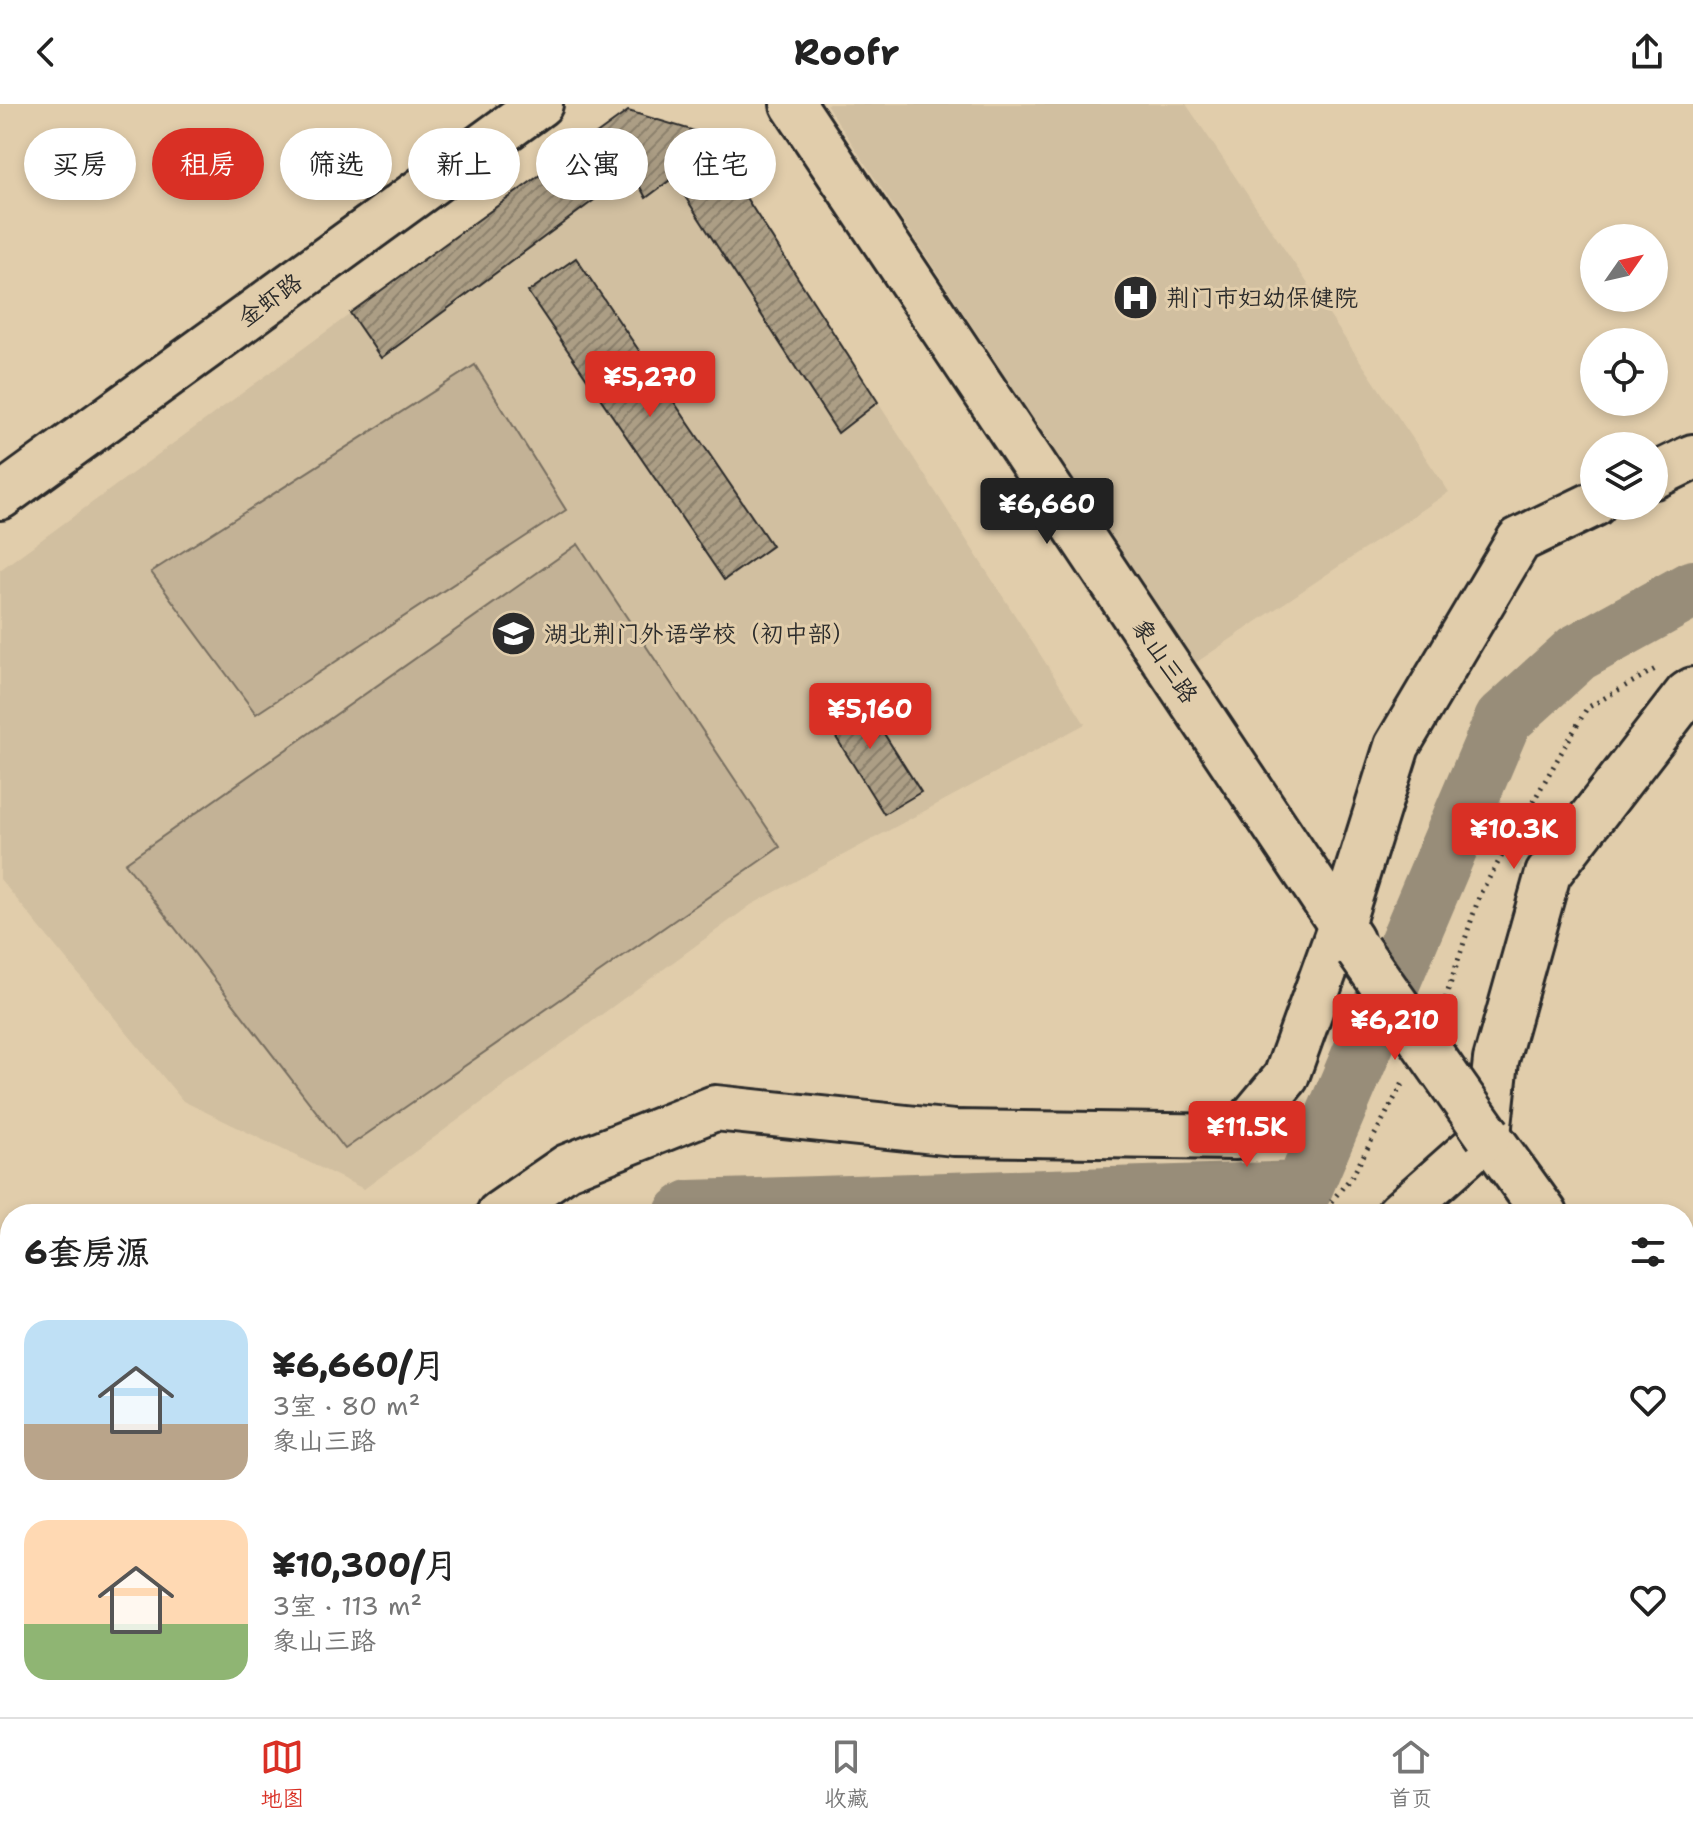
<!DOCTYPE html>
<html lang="zh">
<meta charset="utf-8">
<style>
:root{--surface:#fff;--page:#f2f2f2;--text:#222;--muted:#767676;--line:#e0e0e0;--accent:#d93025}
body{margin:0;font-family:"Shantell Sans","LXGW WenKai TC",sans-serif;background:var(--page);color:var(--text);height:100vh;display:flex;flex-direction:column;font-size:30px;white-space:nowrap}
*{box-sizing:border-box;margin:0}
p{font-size:26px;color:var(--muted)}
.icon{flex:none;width:44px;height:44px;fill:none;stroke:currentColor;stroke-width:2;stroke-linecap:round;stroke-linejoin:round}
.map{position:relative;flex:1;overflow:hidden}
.side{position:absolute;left:0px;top:1100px;width:1694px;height:514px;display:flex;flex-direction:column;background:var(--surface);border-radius:32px 32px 0 0;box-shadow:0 4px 12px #0003}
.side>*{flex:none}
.hud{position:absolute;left:24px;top:24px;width:800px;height:72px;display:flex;gap:16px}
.needle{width:52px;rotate:56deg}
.tools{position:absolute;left:1580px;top:120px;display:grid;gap:16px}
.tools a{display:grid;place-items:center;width:88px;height:88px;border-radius:50%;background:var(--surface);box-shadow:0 4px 12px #0003;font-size:40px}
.price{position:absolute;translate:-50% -68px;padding:0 18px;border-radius:8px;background:var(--accent);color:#fff;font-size:26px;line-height:52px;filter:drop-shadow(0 2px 4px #0008)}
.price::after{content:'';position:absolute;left:50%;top:48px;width:24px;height:18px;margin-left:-12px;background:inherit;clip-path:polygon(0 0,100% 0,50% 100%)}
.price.on{background:#222;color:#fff}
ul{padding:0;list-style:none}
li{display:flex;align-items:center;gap:24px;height:200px;padding:0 24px}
li span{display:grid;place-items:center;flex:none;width:224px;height:160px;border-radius:24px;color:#555}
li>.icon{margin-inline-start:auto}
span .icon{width:96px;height:96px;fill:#fffc;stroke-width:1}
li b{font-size:34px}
h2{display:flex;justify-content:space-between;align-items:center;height:96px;padding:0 24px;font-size:34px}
.chip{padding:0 28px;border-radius:36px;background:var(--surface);box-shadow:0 4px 12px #0003;font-size:28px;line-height:72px}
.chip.on{background:var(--accent);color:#fff}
header{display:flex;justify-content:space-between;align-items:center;height:104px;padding:0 24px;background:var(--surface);font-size:36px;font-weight:700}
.tab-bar{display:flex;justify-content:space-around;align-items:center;height:112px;border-top:2px solid var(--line);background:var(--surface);font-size:22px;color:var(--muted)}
.tab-bar a{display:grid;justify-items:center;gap:4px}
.tab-bar .on{color:var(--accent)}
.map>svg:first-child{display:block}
</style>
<header><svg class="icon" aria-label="back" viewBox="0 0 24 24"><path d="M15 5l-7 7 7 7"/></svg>Roofr<svg class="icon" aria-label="share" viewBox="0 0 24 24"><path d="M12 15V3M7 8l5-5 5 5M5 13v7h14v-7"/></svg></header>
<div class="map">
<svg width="1693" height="1613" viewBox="0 0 1693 1613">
<defs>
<pattern id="building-hatch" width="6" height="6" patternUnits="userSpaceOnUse" patternTransform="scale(2)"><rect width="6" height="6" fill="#ac9e85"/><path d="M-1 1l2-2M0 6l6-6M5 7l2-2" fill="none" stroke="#8c816d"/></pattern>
</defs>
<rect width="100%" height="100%" fill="#e1cdab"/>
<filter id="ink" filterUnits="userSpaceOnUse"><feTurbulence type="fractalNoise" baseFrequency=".0125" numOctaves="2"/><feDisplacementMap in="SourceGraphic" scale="16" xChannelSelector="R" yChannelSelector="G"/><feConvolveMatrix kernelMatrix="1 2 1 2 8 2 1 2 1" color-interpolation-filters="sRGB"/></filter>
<g filter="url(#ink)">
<!-- built -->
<g fill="#d1bfa0">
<polygon points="826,0 1186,0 1449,388 1194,560"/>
<polygon points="628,7 705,30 1085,620 751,801 364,1085 183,997 0,775 0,466"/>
</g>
<!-- green -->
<g fill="#c3b296" stroke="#776e60" stroke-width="2">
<polygon points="475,261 566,406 256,610 151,468"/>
<polygon points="578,440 780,743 345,1045 125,759"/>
</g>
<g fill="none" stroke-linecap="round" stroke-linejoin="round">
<!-- river -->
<g stroke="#988d79" stroke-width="58">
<polyline points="683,1110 690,1105 1303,1086 1503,616 1577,549 1693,485"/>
<polyline points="374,1613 375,1604"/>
</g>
</g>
<!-- building -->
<g fill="url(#building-hatch)" stroke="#2b2b2b" stroke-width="2">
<polygon points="628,7 705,30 878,298 838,329 673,74 646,94 632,68 381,254 350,209"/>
<polygon points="576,154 772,442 724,476 528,188"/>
<polygon points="855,584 921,688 884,710 819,606"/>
</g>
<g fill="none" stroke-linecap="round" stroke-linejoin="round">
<defs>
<g id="minor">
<polyline points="793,0 1351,836"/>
<polyline points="1654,372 1693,353"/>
<polyline points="0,393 540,0"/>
<polyline points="1488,1031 1545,1110"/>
<polyline points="499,1110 567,1063 715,1004 954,1029 1236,1033 1286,973 1341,821 1397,642 1519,436 1594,400"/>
<polyline points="1399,1110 1488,1031 1496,956 1548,770 1687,590 1693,586"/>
<polyline points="1684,1165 1693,1152"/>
<polyline points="0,1268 10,1286"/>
<polyline points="1684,1427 1693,1441"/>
<polyline points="1684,1578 1693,1572"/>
<polyline points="275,1604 282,1613"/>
<polyline points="324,1613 325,1604"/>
<polyline points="514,1613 515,1604"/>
<polyline points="876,1613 882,1604"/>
<polyline points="1350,1613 1357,1604"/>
<polyline points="1633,1613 1646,1604"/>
</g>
</defs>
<!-- minor casing -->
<use href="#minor" stroke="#2b2b2b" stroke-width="50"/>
<!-- path -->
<g stroke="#2b2b2b" stroke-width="5" stroke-dasharray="2 6" stroke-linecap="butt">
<polyline points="1443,902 1480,790 1587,604 1657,564"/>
<polyline points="1321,1110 1353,1071 1405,975"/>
<polyline points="459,1613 460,1604"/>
</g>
<!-- minor -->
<use href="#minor" stroke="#e1cdab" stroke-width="44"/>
<defs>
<polyline id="minor-bridge" points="1358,846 1488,1031"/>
</defs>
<!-- minor-bridge casing -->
<use href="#minor-bridge" stroke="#2b2b2b" stroke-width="50" stroke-linecap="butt"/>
<!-- minor-bridge -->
<use href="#minor-bridge" stroke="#e1cdab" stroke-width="44"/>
</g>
</g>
<!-- icons -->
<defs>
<symbol id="hospital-disc" viewBox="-11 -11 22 22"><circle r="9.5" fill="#2b2b2b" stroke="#e1cdab"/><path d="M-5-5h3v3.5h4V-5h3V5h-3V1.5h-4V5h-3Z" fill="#fff"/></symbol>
<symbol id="school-disc" viewBox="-11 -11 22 22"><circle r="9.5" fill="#2b2b2b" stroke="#e1cdab"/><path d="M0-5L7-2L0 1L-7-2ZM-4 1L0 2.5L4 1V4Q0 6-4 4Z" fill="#fff"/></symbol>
</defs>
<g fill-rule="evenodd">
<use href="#hospital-disc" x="1110" y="168" width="51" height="51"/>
<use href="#school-disc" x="488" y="504" width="51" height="51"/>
</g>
<g text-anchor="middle" stroke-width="6" stroke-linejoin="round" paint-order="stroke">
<!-- poi labels -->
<g font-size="24" fill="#2b2b2b" stroke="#e1cdab" text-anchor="start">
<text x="1166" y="202">荆门市妇幼保健院</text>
<text x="544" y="538">湖北荆门外语学校（初中部）</text>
</g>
<!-- street labels -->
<g font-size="24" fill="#2b2b2b" stroke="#e1cdab">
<text transform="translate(270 196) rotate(-36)" y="8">金虾路</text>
<text transform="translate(1165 557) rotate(56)" y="8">象山三路</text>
</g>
</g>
</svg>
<div class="tools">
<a><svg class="needle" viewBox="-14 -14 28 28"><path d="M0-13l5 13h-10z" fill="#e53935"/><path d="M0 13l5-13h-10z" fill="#767676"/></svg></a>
<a><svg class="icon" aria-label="locate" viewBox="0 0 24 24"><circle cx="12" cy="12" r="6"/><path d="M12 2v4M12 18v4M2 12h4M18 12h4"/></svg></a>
<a><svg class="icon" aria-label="layers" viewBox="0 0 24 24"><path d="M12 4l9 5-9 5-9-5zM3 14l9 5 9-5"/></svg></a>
</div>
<b class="price" style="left:650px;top:315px">¥5,270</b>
<b class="price on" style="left:1047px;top:442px">¥6,660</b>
<b class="price" style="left:870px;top:647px">¥5,160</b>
<b class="price" style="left:1514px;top:767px">¥10.3K</b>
<b class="price" style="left:1395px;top:958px">¥6,210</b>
<b class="price" style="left:1247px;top:1065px">¥11.5K</b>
<div class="hud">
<a class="chip">买房</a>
<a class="chip on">租房</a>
<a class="chip">筛选</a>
<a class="chip">新上</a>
<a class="chip">公寓</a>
<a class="chip">住宅</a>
</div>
<section class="side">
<h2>6套房源<svg class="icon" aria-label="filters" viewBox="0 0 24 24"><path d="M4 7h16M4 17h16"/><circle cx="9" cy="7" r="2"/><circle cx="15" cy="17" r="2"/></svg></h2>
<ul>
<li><span style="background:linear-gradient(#bfe0f5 65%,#b9a48a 0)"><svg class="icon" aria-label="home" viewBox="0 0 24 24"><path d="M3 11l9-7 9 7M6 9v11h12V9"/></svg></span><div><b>¥6,660/月</b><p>3室 · 80 m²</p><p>象山三路</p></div><svg class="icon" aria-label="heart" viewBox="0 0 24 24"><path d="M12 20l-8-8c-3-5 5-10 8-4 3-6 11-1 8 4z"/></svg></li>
<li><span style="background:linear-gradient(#ffd9b3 65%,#8fb573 0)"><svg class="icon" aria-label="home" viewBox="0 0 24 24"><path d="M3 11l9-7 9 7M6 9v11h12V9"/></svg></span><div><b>¥10,300/月</b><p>3室 · 113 m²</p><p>象山三路</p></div><svg class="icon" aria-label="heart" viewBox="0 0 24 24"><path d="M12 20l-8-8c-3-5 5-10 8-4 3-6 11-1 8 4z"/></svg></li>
</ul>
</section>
</div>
<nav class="tab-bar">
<a class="on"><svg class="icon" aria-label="map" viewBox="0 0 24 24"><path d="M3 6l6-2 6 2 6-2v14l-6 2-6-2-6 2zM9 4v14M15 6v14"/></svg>地图</a>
<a><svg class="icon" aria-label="saved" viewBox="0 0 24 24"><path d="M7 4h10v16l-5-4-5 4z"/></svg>收藏</a>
<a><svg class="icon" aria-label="home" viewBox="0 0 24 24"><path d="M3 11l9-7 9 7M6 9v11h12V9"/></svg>首页</a>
</nav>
